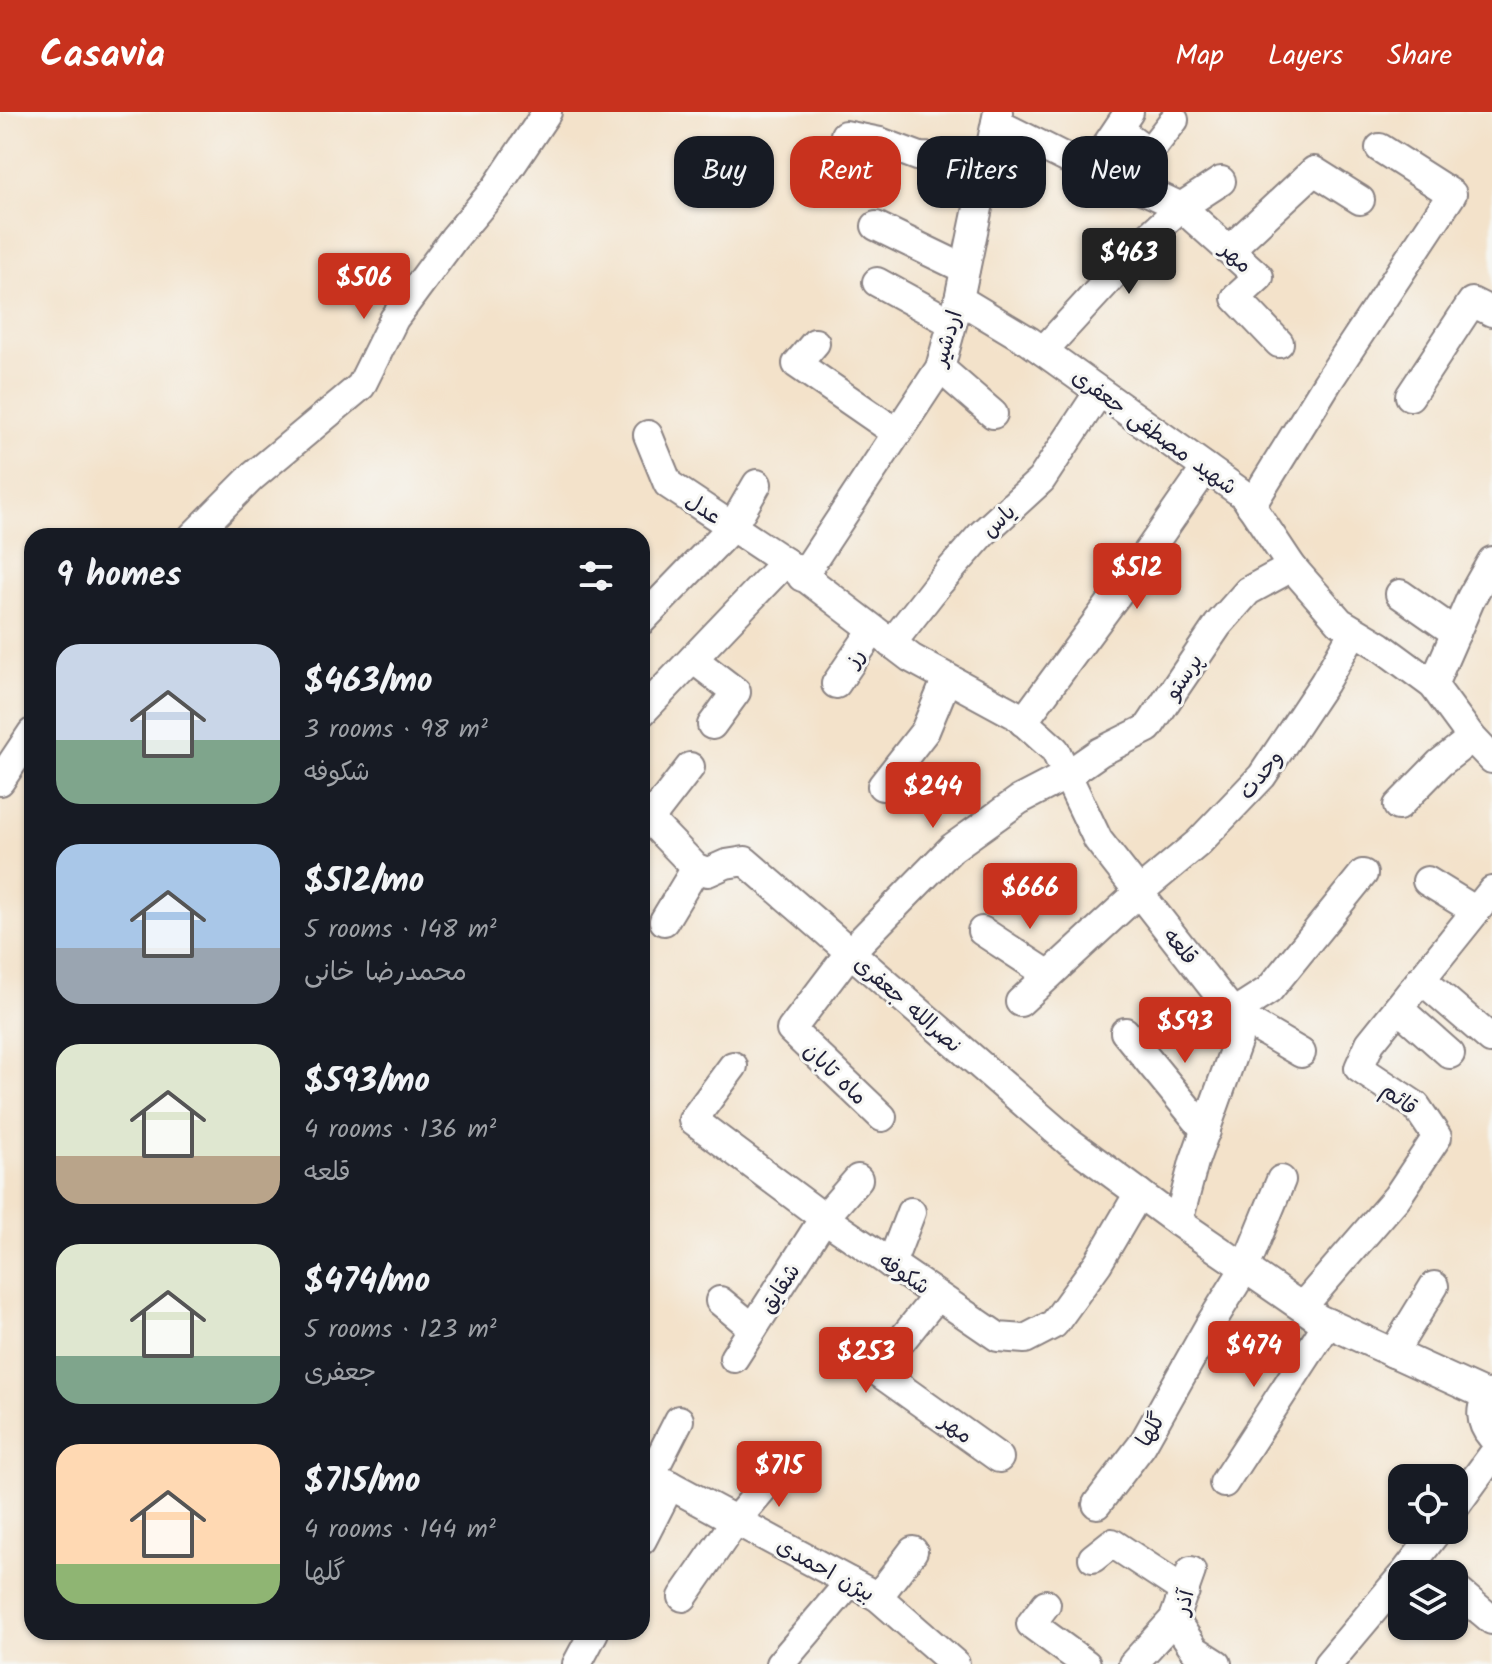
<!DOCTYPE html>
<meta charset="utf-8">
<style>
:root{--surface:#171b24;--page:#242831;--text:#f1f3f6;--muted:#9ea1a6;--accent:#c8321e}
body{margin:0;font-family:Kalam,"Playpen Sans Arabic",sans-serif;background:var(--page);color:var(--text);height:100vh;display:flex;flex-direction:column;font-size:30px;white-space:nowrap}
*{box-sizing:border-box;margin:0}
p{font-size:26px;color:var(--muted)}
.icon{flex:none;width:44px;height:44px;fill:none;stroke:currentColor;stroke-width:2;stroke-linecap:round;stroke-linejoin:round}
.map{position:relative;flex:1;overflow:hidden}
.side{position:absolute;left:24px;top:416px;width:626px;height:1112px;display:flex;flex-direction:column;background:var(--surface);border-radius:24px;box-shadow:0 2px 6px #0004}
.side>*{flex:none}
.banner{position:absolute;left:674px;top:24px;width:698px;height:72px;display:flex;gap:16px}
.controls{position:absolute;left:1388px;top:1352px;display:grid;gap:16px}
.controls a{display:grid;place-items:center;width:80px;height:80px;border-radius:16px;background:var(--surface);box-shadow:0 2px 6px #0004;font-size:40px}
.price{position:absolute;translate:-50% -68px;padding:0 18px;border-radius:8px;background:var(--accent);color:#fff;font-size:26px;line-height:52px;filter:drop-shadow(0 2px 4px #0008)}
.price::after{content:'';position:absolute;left:50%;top:48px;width:24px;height:18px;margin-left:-12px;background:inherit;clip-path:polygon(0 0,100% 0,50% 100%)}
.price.selected{background:#222;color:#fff}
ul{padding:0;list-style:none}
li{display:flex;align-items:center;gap:24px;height:200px;padding:0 32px}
li span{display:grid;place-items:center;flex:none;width:224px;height:160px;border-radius:24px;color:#555}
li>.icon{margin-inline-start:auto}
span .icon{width:96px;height:96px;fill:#fffc;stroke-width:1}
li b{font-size:34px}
h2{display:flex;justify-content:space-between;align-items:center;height:96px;padding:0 32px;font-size:34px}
.pill{padding:0 28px;border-radius:24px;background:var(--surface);box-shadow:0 2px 6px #0004;font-size:28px;line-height:72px}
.pill.selected{background:var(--accent);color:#fff}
header{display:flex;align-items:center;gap:48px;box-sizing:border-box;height:112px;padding:0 40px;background:var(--accent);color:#fff}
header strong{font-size:38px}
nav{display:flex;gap:44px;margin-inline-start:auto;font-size:28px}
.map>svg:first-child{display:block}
</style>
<header>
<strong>Casavia</strong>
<nav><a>Map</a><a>Layers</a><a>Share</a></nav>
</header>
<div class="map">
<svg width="1492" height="1552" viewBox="0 0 1492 1552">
<rect width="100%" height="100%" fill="#f6f6f2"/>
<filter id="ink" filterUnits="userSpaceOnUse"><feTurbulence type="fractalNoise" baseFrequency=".0125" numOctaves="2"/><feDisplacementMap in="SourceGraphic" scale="16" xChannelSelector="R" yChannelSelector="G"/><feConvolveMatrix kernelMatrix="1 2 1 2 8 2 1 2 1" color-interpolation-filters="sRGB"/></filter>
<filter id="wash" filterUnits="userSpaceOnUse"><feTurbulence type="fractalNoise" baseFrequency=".006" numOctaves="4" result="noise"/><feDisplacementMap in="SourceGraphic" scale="32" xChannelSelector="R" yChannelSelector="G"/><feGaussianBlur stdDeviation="1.8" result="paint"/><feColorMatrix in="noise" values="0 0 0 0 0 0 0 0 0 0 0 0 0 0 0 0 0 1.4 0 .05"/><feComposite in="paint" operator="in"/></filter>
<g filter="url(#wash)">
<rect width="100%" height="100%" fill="#f3e2ca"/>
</g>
<g filter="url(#ink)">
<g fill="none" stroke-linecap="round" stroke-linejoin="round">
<defs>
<g id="minor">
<polyline points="996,11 1102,64 1147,79 1181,95 1259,165 1236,186 1279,231"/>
<polyline points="1118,17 1149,40 1174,8"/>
<polyline points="845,23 880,30 920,45 989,48"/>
<polyline points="1090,58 1129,0"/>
<polyline points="876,114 965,157"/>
<polyline points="1229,138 1314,59 1360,88"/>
<polyline points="877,170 952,211"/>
<polyline points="959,187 1029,229 1244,383 1292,455 1340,510 1380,534 1433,573 1472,626 1492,647"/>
<polyline points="815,231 797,252 897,321"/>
<polyline points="1043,239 1149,124 1181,95 1221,69"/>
<polyline points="940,256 993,302"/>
<polyline points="1410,284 1472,190 1492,200"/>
<polyline points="648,323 668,372 785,450 911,546 1016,603 1055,638 1098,728 1233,901 1238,927 1194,1050 1178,1110"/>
<polyline points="1251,394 1327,271 1452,82 1380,36"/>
<polyline points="193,424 252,365 361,274 394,207 454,126 496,76 547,0"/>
<polyline points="802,465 940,256 959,187 998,0"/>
<polyline points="1400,482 1456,521"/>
<polyline points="642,508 732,415 757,372"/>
<polyline points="891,532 938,472 982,422 1041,368 1099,280"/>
<polyline points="693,547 736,580 712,613"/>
<polyline points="836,572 873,518"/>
<polyline points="1433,573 1471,486 1492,449"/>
<polyline points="642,600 785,450"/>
<polyline points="1023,610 1138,454 1206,356"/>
<polyline points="0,669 32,621"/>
<polyline points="882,674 925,619 947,566"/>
<polyline points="1398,694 1440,651 1472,626"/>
<polyline points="642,700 696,756 708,760 726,752 745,749 1068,1029 1178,1110 1319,1207 1488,1284"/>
<polyline points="649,708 690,655"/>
<polyline points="1427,769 1476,799"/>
<polyline points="664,809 696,756"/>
<polyline points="982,819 1049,863"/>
<polyline points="1421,867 1491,927"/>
<polyline points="1020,890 1138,781 1198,731 1262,664 1324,571 1354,519"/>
<polyline points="1398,896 1450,942"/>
<polyline points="1125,920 1206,1019"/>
<polyline points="1301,941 1233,901 1269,878 1363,762"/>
<polyline points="733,954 693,1008 824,1106 998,1225 1025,1227 1054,1212 1098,1151 1139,1081"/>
<polyline points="882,1005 791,918 850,840 952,736 1019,688 1067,663 1100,640 1148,616 1218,513 1248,479 1292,455"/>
<polyline points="891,1152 911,1100"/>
<polyline points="937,1184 877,1259 999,1346"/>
<polyline points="720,1189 753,1216"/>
<polyline points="1302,1195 1397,1085 1437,1025 1416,994 1359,956 1370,931 1492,779"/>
<polyline points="1393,1241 1434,1174"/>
<polyline points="734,1246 824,1106 858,1067"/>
<path d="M1492,1281C1478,1294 1480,1311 1492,1325"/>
<polyline points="642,1358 878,1485 955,1552"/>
<polyline points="651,1363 679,1308"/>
<polyline points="1224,1371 1328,1211"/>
<polyline points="1097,1392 1142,1333 1209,1214 1245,1156 1281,1068"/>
<polyline points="1454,1396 1492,1344"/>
<polyline points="642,1428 670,1373"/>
<polyline points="1093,1446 1112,1431 1185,1479"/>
<polyline points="1191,1459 1174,1507 1195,1538 1217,1552"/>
<polyline points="1404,1462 1438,1418"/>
<polyline points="1454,1476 1492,1508"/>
<polyline points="683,1485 736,1408 783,1353"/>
<polyline points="878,1485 913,1439"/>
<polyline points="1046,1492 1031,1512 1086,1552"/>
<polyline points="577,1552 594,1520"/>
<polyline points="780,1552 850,1470"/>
<polyline points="1133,1552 1174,1507"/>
<polyline points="1328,1552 1402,1464"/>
</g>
</defs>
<!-- minor casing -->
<use href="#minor" stroke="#8a8282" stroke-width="32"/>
<!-- minor -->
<use href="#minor" stroke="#fff" stroke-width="28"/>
</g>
</g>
<g text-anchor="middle" stroke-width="6" stroke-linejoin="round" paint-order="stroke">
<!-- street labels -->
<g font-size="22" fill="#22223b" stroke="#f6f6f2">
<text transform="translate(1237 145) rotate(42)" y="8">مهر</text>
<text transform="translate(946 226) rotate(-73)" y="8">اردشیر</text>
<text transform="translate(1155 319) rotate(36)" y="8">شهید مصطفی جعفری</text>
<text transform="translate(704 396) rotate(34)" y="8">عدل</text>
<text transform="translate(998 408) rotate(-43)" y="8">یاس</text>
<text transform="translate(854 545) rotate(-56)" y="8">رز</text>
<text transform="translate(1183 564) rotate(-56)" y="8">پرستو</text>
<text transform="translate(1260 662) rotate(-51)" y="8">وحدت</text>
<text transform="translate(1181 834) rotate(50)" y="8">قلعه</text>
<text transform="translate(909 892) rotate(41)" y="8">نصرالله جعفری</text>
<text transform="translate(836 961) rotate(44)" y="8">ماه تابان</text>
<text transform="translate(1400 986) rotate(38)" y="8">قائم</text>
<text transform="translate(905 1161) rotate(34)" y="8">شکوفه</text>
<text transform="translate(779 1176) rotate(-57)" y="8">شقایق</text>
<text transform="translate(957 1316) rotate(36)" y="8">مهر</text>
<text transform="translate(1150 1317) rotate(-59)" y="8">گلها</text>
<text transform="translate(826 1457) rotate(29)" y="8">بیژن احمدی</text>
<text transform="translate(1183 1490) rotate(-76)" y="8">آذر</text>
</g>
</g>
</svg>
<div class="controls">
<a><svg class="icon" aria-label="locate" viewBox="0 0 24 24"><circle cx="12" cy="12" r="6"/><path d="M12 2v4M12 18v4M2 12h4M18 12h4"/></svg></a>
<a><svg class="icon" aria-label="layers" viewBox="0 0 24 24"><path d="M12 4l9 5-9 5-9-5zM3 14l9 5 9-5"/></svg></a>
</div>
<b class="price selected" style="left:1129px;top:184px">$463</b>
<b class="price" style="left:364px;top:209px">$506</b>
<b class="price" style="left:1137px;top:499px">$512</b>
<b class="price" style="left:933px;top:718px">$244</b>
<b class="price" style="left:1030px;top:819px">$666</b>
<b class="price" style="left:1185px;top:953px">$593</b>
<b class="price" style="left:1254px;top:1277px">$474</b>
<b class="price" style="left:866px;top:1283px">$253</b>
<b class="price" style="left:779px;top:1397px">$715</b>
<div class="banner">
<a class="pill">Buy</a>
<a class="pill selected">Rent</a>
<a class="pill">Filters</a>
<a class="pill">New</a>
</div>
<section class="side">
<h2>9 homes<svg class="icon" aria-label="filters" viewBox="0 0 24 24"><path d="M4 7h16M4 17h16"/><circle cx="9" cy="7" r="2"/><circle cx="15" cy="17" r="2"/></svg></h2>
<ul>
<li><span style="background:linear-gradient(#c9d6e8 60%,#7fa58c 0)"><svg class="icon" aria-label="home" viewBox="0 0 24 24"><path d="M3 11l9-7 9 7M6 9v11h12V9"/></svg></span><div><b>$463/mo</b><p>3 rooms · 98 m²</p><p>شکوفه</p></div></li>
<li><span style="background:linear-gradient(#a9c7e8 65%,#9aa5b1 0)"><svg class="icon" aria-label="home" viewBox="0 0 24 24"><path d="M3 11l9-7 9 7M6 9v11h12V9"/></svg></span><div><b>$512/mo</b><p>5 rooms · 148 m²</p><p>محمدرضا خانی</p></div></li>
<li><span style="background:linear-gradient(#dfe7d0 70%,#b9a48a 0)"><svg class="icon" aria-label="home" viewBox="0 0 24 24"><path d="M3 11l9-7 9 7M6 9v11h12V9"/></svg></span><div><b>$593/mo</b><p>4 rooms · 136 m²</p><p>قلعه</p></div></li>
<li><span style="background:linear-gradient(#dfe7d0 70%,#7fa58c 0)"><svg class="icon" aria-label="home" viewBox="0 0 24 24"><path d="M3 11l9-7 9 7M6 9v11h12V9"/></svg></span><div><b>$474/mo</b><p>5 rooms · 123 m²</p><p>جعفری</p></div></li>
<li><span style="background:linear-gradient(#ffd9b3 75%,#8fb573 0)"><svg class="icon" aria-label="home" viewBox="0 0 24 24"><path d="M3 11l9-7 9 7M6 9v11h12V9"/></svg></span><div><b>$715/mo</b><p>4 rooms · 144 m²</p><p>گلها</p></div></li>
</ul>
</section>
</div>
